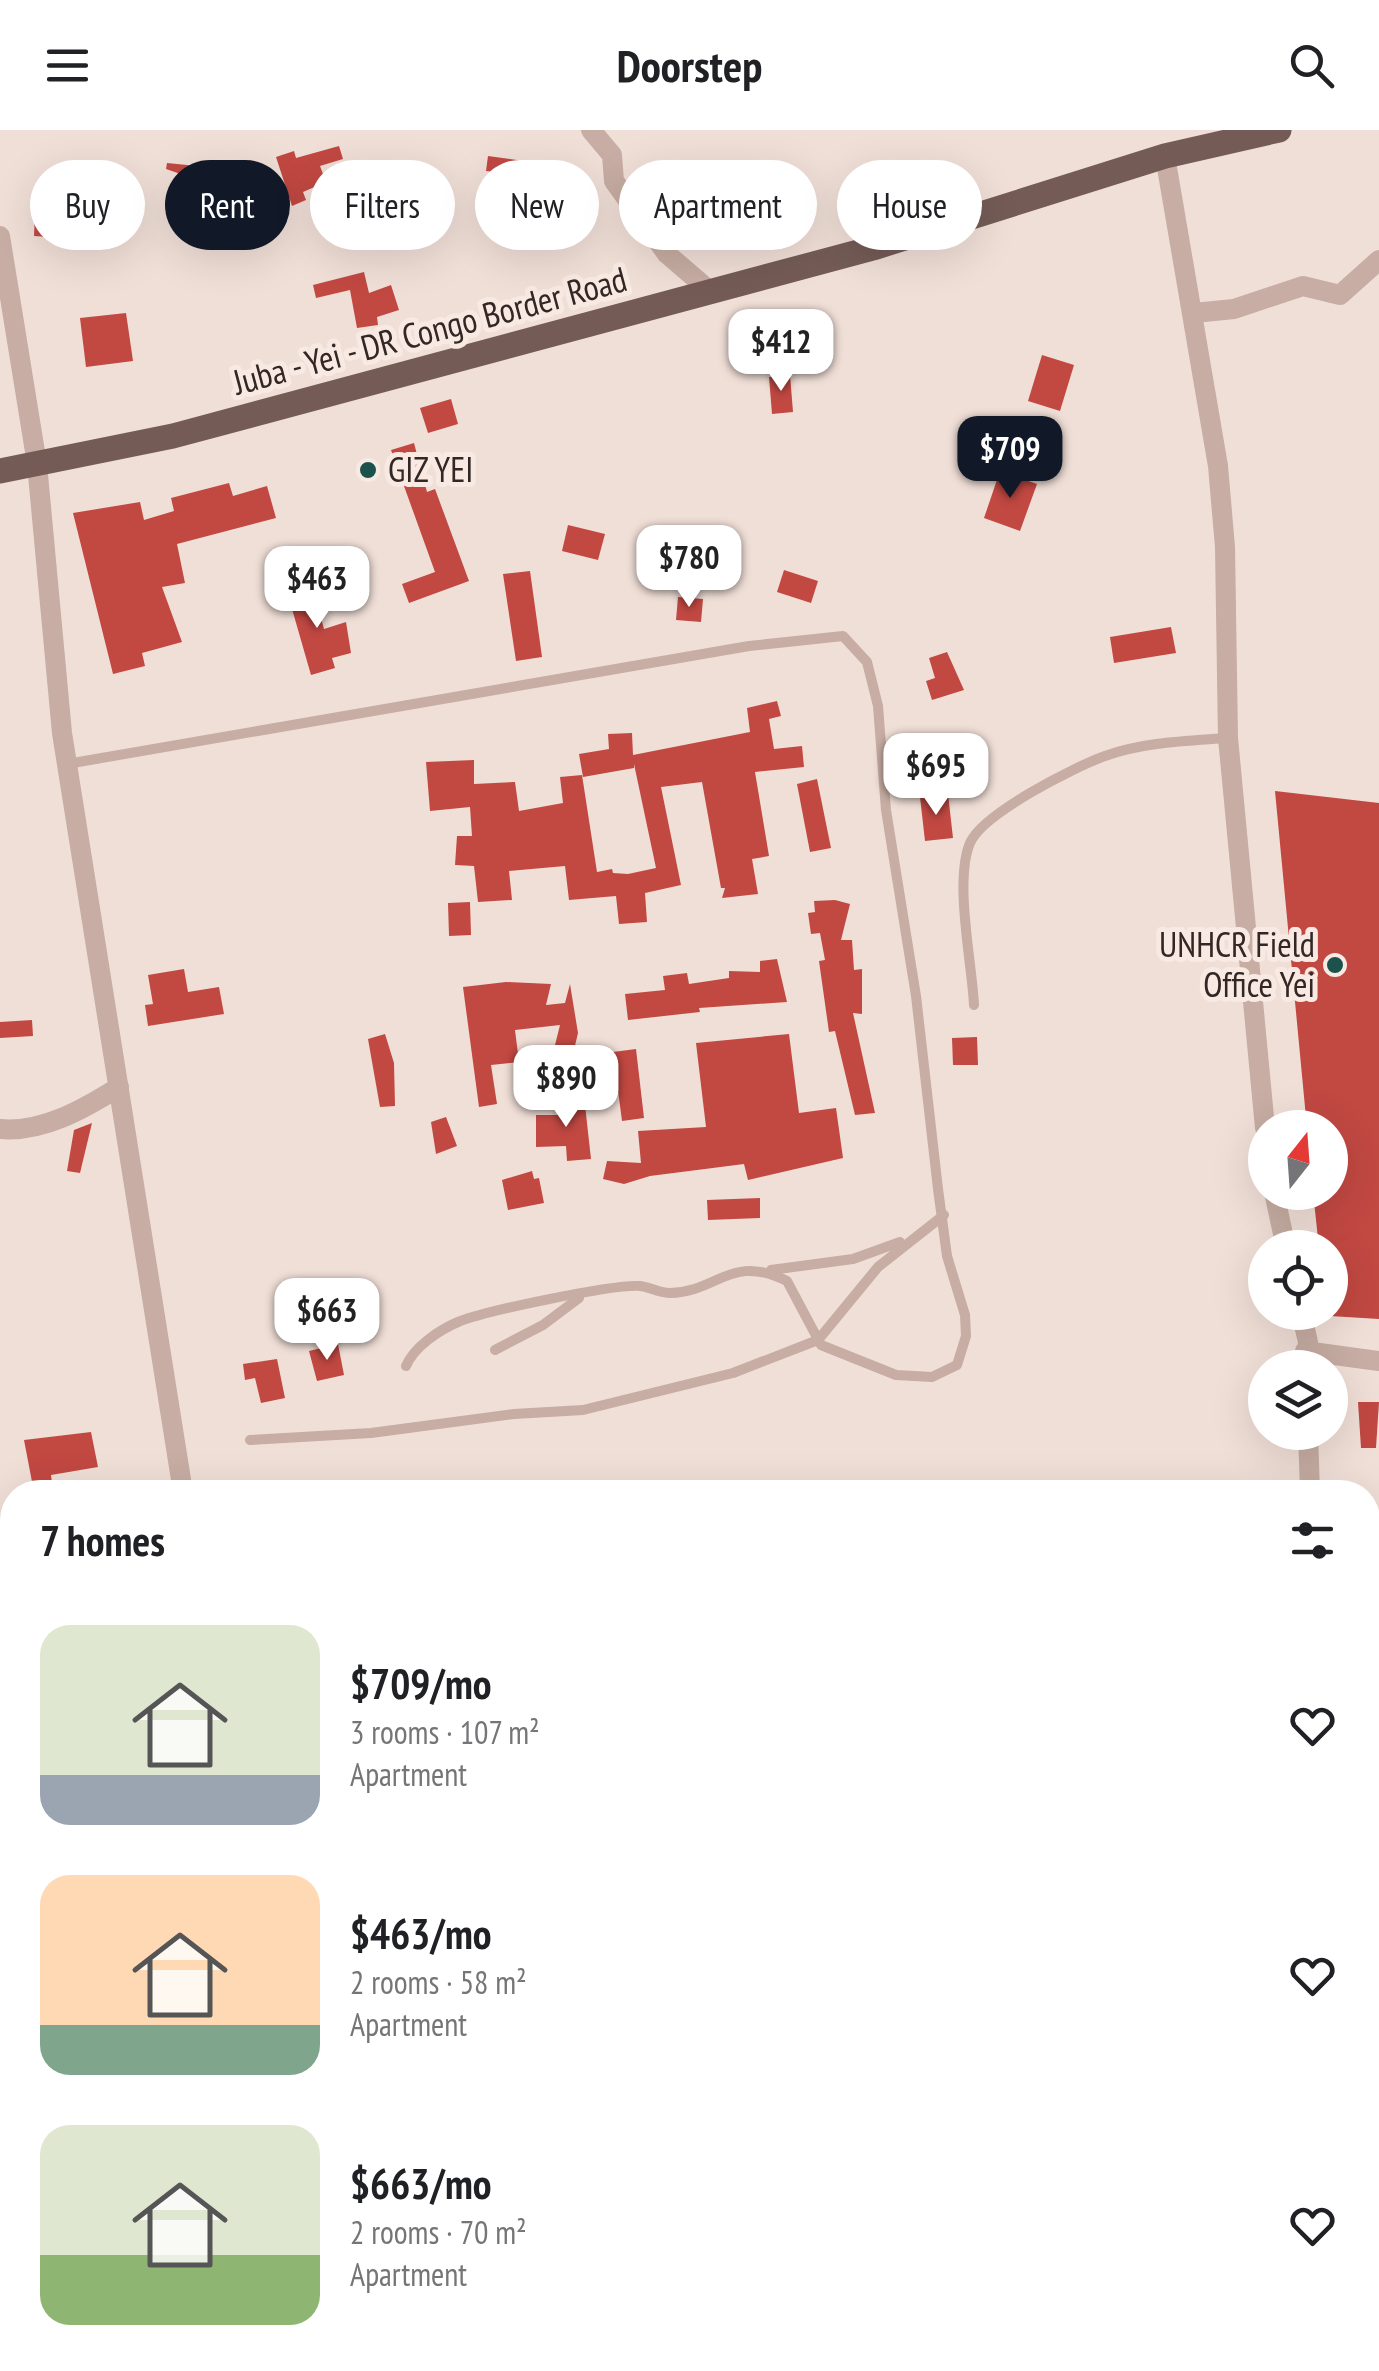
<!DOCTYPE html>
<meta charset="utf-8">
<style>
:root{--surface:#fff;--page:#f6f6f6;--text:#202124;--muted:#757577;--accent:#111827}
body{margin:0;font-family:"PT Sans Narrow",sans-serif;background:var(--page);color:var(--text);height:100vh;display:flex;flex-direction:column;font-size:38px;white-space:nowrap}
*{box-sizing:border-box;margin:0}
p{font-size:32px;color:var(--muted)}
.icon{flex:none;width:55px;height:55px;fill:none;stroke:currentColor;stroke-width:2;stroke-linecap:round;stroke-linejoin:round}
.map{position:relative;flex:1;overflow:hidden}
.panel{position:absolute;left:0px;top:1350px;width:1380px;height:892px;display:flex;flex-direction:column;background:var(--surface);border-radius:40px 40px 0 0;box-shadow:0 10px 40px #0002}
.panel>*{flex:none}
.guide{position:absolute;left:30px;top:30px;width:1320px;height:90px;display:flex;gap:20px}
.needle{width:65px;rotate:17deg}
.buttons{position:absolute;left:1248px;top:980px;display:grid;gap:20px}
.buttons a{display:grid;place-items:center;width:100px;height:100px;border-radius:50%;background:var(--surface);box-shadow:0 10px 40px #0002;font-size:50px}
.price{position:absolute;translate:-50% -85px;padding:0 22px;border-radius:20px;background:#fff;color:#222;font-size:32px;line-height:65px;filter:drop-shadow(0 2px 5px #0008)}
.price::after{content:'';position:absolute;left:50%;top:60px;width:30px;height:22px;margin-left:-15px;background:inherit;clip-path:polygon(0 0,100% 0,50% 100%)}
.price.active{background:var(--accent);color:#fff}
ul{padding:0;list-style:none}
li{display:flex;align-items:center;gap:30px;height:250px;padding:0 40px}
li span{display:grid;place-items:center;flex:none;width:280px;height:200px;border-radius:30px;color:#555}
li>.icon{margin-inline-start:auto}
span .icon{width:120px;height:120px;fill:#fffc;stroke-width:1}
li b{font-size:42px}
h2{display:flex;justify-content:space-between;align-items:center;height:120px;padding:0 40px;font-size:42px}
.pill{padding:0 35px;border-radius:45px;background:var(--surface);box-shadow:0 10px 40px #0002;font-size:35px;line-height:90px}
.pill.active{background:var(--accent);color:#fff}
header{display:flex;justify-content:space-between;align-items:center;height:130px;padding:0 40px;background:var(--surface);font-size:45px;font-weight:700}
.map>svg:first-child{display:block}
</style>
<header><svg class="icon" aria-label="menu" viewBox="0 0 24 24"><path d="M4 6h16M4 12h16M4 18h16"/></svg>Doorstep<svg class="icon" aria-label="search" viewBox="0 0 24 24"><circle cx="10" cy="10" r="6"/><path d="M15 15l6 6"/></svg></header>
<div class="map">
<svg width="1379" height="2241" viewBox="0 0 1379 2241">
<rect width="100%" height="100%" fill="#f0dfd7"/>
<!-- building -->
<g fill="#c24842">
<polygon points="339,16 343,29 320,36 326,52 303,62 306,70 292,76 276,27 294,21 296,28"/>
<polygon points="488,26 524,31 524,45 486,41"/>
<polygon points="167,33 217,38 213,55 166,39"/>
<polygon points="592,52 596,72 554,80 550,60"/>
<polygon points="718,58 725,94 706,98 695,61"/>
<polygon points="35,82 80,84 79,109 34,106"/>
<polygon points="364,142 369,163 391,155 399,180 377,187 378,195 357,198 350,160 316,168 313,155"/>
<polygon points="126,183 133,231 86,237 80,188"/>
<polygon points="823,198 823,226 806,230 800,204"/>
<polygon points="1042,225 1074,235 1060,281 1028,271"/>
<polygon points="790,245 793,282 772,284 769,247"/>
<polygon points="451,269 458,294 428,303 420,278"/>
<polygon points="414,313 427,362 435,359 469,451 409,473 402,454 435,442 391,320"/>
<polygon points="1000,341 1037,354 1020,401 984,388"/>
<polygon points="229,353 233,366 267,356 276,388 177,414 185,453 162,457 182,512 142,523 145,536 113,544 73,383 140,372 144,390 174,381 171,368"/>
<polygon points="568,395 605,404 598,430 562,421"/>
<polygon points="784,440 818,451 811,473 777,462"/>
<polygon points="530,441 542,527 516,531 503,444"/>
<polygon points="311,452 324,499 346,492 351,523 332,528 335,538 311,545 286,458"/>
<polygon points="678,467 703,469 701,492 676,490"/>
<polygon points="1171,497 1176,523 1114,533 1110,507"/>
<polygon points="947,522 964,560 932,570 926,551 935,548 929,528"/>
<polygon points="777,571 781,586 769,589 774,619 802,616 804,637 755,642 769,726 752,729 758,764 722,768 725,758 721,758 702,652 661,657 681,755 645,763 647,792 619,794 616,766 569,770 565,736 509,741 512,770 478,772 474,736 455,735 457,706 472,706 470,677 430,681 426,632 474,630 474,654 515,652 519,681 563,673 560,647 582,645 597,742 612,739 613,743 628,744 656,738 634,634 634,638 583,647 579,624 609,619 608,604 632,603 633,625 750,602 747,578"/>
<polygon points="817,649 831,718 810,722 797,654"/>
<polygon points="1275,661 1379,673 1379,1189 1330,1186 1330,1118 1319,1118 1313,1062 1330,1062 1330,998 1307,998"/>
<polygon points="948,664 953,708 925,711 920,667"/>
<polygon points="835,770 850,774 841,810 852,810 854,840 862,839 862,884 853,883 875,983 855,985 835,901 829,902 819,831 825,830 820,803 811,804 808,783 815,782 814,771"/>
<polygon points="470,772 471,805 449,806 448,773"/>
<polygon points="777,829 787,872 699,878 700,882 628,890 625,864 665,860 663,846 687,843 689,854 729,848 729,841 760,842 760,831"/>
<polygon points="184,839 188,862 219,857 224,884 148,896 145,875 153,874 148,845"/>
<polygon points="506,852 551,854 546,875 565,873 570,854 578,903 573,924 554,919 560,895 515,900 519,932 491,935 497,974 479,977 463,857"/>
<polygon points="32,890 33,906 0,908 0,892"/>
<polygon points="385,904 394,933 395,976 380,977 368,909"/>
<polygon points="789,904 799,983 836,978 843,1028 748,1050 744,1034 650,1046 624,1054 603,1049 607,1031 641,1033 638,1001 706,997 696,913"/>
<polygon points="977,907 978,935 953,935 952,908"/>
<polygon points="636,919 644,988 622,991 613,922"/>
<polygon points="584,966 591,1029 567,1031 566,1016 536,1017 536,985 565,985 565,967"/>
<polygon points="446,987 457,1016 436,1024 431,992"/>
<polygon points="92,993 80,1043 67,1041 74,1000"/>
<polygon points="532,1041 534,1049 539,1048 544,1073 508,1080 502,1050"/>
<polygon points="760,1068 760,1088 708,1090 707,1070"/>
<polygon points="338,1214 344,1245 317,1251 309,1221"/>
<polygon points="277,1229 285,1268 261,1273 255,1248 245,1250 243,1234"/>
<polygon points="1358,1272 1379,1272 1376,1318 1361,1318"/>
<polygon points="91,1302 98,1337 51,1345 52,1353 33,1357 24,1310"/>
</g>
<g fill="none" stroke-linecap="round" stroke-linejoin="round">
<!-- path -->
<g stroke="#b2978e" stroke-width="4" stroke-dasharray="5 5" stroke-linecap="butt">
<polyline points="0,1887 12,1886"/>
<polyline points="0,2049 12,2049"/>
<polyline points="0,2175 12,2173"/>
<polyline points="847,2230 848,2241"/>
</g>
<!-- service -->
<g stroke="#c7ada3" stroke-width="10">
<path d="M67,634L749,516L843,506L867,532L878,576L886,680L916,866L938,1059L947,1126L965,1185L966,1206L957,1235L932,1247L896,1245L821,1215L787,1151C731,1123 718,1162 670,1163C660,1163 650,1157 640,1156C613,1154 485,1181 458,1192C439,1200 414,1217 406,1236"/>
<path d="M974,875C972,833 954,751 970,713C982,684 1074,637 1105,626C1143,612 1187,611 1227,608"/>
<polyline points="771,1140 853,1129 900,1112"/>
<polyline points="495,1220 543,1195 579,1168"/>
<polyline points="250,1310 371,1303 514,1284 583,1280 733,1243 818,1210 878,1137 944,1085"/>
</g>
<!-- minor -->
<g stroke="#c7ada3" stroke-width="20">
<polyline points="591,0 612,25 614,51 667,124 710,161"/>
<polyline points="1165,26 1218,336 1225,417 1228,608 1265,998"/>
<polyline points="0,106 37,334 62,603 183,1362"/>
<polyline points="1194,183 1234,179 1303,156 1340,165 1379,130"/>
<path d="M0,999C42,1003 84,979 119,957"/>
<polyline points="1274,1062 1286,1118"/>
<polyline points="1301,1182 1308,1212 1306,1238"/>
<polyline points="1305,1221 1379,1231"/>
<polyline points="1308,1302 1310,1362"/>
<polyline points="1368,1716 1379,1822"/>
<polyline points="1368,1864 1379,1864"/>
<polyline points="311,2230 312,2241"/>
<polyline points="624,2241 628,2230"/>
</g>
<!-- primary -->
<polyline stroke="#745b56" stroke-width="25" points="0,341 173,306 873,118 1165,26 1279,0"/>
</g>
<!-- markers -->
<g fill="#1c524b" stroke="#f8eae3" stroke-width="4">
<circle cx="368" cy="340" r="10"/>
<circle cx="1335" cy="835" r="10"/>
</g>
<g text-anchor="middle" stroke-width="10" stroke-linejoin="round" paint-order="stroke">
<!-- street labels -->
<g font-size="35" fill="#322725" stroke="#f8eae3">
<text transform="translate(430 201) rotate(-15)" y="12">Juba - Yei - DR Congo Border Road</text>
</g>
<!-- poi labels -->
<g font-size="35" fill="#322725" stroke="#f8eae3" text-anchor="start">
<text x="388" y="352">GIZ YEI</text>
<text x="1315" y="827" text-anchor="end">UNHCR Field<tspan x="1315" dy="40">Office Yei</tspan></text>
</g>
</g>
</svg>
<div class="buttons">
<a><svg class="needle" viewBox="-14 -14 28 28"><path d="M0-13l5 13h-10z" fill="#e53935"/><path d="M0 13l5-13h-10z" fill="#757577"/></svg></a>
<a><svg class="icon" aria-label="locate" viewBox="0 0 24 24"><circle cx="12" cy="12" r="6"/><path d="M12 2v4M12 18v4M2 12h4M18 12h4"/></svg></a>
<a><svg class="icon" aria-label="layers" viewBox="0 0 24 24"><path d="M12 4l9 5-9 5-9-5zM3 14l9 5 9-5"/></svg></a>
</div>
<b class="price" style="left:781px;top:264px">$412</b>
<b class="price active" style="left:1010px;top:371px">$709</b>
<b class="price" style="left:689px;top:480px">$780</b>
<b class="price" style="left:317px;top:501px">$463</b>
<b class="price" style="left:936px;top:688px">$695</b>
<b class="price" style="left:566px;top:1000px">$890</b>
<b class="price" style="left:327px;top:1233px">$663</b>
<div class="guide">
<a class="pill">Buy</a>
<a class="pill active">Rent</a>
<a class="pill">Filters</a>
<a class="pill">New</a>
<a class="pill">Apartment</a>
<a class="pill">House</a>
</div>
<section class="panel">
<h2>7 homes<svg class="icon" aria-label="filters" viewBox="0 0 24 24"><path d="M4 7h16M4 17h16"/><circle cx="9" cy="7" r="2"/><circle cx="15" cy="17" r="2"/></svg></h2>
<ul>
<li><span style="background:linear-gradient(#dfe7d0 75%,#9aa5b1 0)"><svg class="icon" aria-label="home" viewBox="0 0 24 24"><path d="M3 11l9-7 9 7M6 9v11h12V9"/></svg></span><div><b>$709/mo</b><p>3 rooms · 107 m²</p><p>Apartment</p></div><svg class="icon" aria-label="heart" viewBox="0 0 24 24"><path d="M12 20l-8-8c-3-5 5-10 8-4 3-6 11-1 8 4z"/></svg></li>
<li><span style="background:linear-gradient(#ffd9b3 75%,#7fa58c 0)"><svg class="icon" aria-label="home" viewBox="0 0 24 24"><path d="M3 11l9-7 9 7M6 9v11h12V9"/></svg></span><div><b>$463/mo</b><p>2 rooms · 58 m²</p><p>Apartment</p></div><svg class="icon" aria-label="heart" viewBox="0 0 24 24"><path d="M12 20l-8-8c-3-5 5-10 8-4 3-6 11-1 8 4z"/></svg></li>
<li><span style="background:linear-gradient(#dfe7d0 65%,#8fb573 0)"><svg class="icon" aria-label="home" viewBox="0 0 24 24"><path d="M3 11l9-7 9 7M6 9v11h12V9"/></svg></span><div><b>$663/mo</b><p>2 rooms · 70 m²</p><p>Apartment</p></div><svg class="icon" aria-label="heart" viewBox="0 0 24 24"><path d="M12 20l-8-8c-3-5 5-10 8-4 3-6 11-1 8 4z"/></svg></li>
</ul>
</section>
</div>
